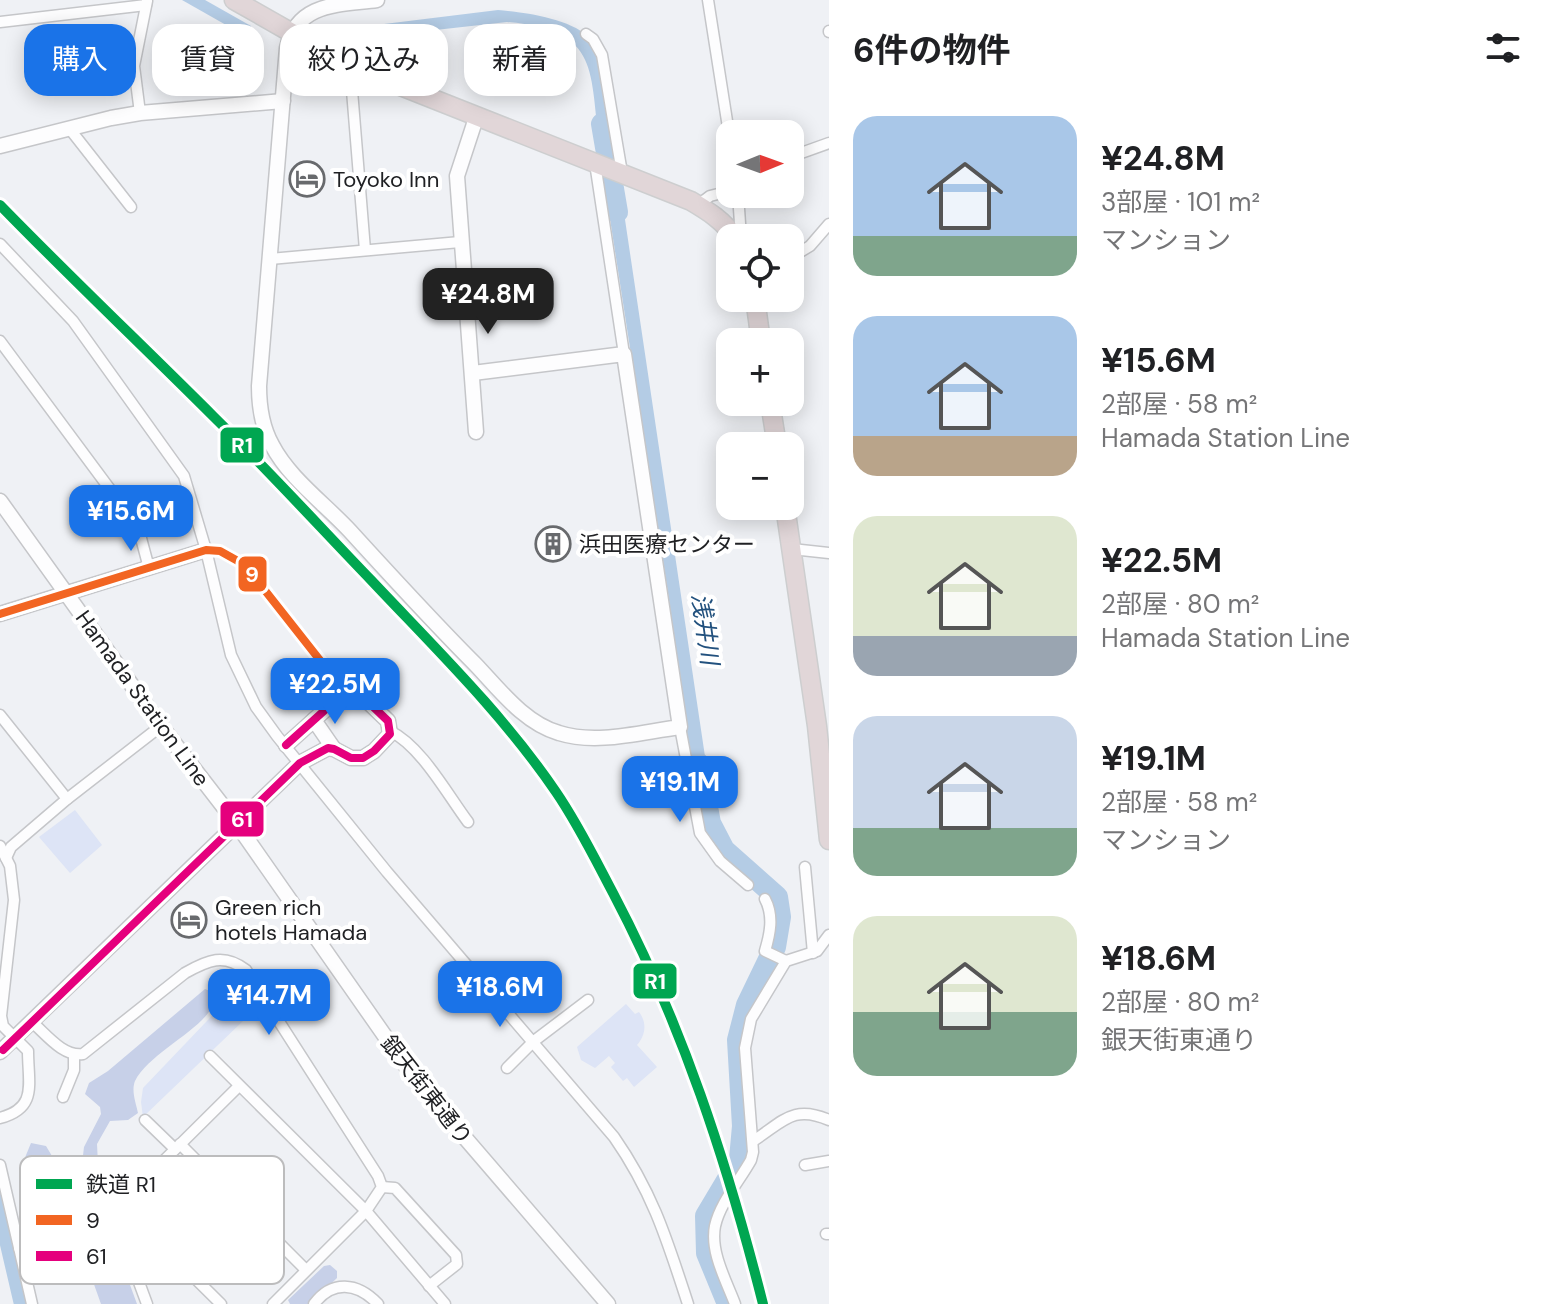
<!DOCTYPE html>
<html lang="ja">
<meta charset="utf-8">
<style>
:root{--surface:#fff;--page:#f6f6f6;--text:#202124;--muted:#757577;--accent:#1a73e8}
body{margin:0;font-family:"DM Sans","Noto Sans JP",sans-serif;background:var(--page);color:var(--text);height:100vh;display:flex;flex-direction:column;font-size:30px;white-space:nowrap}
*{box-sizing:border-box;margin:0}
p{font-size:26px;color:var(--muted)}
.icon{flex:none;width:44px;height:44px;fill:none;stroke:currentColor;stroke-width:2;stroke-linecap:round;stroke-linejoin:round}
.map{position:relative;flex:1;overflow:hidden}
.side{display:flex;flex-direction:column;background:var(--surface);width:720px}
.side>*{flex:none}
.top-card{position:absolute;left:24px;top:24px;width:684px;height:72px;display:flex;gap:16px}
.needle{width:52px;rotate:89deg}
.tools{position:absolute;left:716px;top:120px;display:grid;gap:16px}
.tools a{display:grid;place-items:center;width:88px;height:88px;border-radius:16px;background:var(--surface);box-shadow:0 4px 20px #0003;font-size:40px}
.price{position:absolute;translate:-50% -68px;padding:0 18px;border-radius:16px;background:var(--accent);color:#fff;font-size:26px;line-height:52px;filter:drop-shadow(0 2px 4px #0008)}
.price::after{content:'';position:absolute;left:50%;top:48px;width:24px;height:18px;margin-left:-12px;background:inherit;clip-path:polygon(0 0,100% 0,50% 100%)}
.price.on{background:#222;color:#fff}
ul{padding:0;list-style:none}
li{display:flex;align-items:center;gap:24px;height:200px;padding:0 24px}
li span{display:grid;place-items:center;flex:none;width:224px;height:160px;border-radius:24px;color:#555}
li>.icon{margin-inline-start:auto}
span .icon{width:96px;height:96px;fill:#fffc;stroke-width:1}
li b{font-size:34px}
h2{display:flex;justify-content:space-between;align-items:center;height:96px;padding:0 24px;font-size:34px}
.pill{padding:0 28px;border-radius:24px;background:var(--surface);box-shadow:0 4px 20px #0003;font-size:28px;line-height:72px}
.pill.on{background:var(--accent);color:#fff}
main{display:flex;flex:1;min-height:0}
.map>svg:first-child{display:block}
</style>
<main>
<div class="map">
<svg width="829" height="1304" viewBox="0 0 829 1304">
<rect width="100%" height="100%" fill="#eff1f5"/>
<!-- green -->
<g fill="#dde4f6">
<polygon points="75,810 102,845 70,873 39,837"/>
<polygon points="227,1000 243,1021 143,1117 141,1102 143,1088"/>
<path d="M626,1004L635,1014L639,1012C647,1022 646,1035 637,1045L657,1067L634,1087L627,1078L623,1081L611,1067L615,1063L609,1056L595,1068L581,1060L577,1047Z"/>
</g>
<!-- forest -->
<g fill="#c7d0e8">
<path d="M205,989L210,991L215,999C210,1027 150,1051 135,1081C131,1091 136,1103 138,1113L128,1120L110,1121L97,1144L100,1203L137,1304H101L80,1245L70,1232L63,1214L37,1169L24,1160L31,1143L46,1146L64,1176H73L82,1164L84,1147L101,1114L100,1107L85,1094L89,1083L108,1071Z"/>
<polygon points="330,1265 337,1271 337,1278 309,1304 290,1304 288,1300 324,1266"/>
</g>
<!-- water -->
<g fill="#b4cce5">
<polygon points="182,0 205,0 251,26 249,38"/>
<path d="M498,10C522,12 569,18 587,36C605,57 611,128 616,156L600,149C589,72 602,30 507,22L337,41L319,32Z"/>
<polygon points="604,180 620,186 710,790 695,792 668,593"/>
</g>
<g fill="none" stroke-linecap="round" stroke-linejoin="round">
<!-- river -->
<g stroke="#b4cce5" stroke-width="22">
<polyline points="602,124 617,212"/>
<polyline points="699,764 710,823 724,850 777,897 780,917 775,947 747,1005 738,1040 743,1126 740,1159 706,1216 707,1253 728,1304"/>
<polyline points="0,1197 25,1304"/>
</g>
<defs>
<g id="street">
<polyline points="708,0 730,140"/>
<polyline points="0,22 146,5"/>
<polyline points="829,32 829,31"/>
<polyline points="586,34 593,39 602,55 622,173"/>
<polyline points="350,66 365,250"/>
<polyline points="140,113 134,66 147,1"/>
<polyline points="69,128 131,207"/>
<polyline points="790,157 829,143"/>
<polyline points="595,163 624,354"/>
<polyline points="738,194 741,238"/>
<polyline points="698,205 710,196 730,191"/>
<path d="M0,244L73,321L184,476L206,550L231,655L256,707L277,736L387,872L614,1137C653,1193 667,1240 688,1304"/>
<polyline points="790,258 810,246 829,224"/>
<polyline points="270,259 460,242"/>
<polyline points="0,341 138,527 149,568"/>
<polyline points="792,549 829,553"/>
<polyline points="206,550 220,551 245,565 345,692"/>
<polyline points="0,715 67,799"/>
<polyline points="680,727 700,833 720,861 748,885"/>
<path d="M390,731C421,746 447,794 468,822"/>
<path d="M0,846L10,866L14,900L1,1016L3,1026L28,1051C28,1084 38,1108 0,1118"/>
<polyline points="6,858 11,847 67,799 161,726"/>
<polyline points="805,867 813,953"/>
<path d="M765,899C774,916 770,934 765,951L786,961"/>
<path d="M32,1022C46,1034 63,1057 83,1054L185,973C208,960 224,953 246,970L378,1176L382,1187L366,1211L273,1304"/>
<polyline points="210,1056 366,1211 445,1304"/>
<polyline points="507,1068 534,1041 588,1000"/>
<polyline points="63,1097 74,1070 74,1055"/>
<polyline points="145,1120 175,1149"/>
<path d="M753,1141C783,1122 793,1104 829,1120"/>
<polyline points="180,1144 306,1270"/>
<polyline points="0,1165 32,1304"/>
<polyline points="805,1165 829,1161"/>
<polyline points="382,1187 395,1188 456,1255 457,1264 429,1286"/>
<polyline points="120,1204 113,1212 147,1304"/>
<polyline points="826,1234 829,1234"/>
<polyline points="19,1248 72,1235"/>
<polyline points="221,1304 120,1204 239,1086"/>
<path d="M314,1304C332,1280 357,1282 378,1304"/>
<path d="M735,1304C726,1280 710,1252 715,1226C720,1203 740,1180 751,1160L753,1152L745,1048L751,1019L786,961L817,951L829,935"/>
</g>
<g id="secondary">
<path d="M377,0C339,5 297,2 287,48L259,386C259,407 262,427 272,445C289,478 325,504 350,531C391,576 432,621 475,664C499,689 524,723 559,733C597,745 641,732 680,727L624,354L473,373"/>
<polyline points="476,118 457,176 476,432"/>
<polyline points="0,146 111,118 140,113 283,101"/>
<polyline points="0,501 161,726 236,823 417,1082 608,1304"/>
<polyline points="0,614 206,550"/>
<polyline points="314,720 334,749"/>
<polyline points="0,1052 300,763 328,748 334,749 351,758 363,758 374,751 390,734 388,721 362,696 345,692 286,745"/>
</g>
<g id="highway">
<path d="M234,0L350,66L691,201C708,211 724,221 735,238"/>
<polyline points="755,298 761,342"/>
<polyline points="770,402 777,446"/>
<polyline points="785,506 817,726 829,840"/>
</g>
</defs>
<!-- street casing -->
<use href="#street" stroke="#c5c6c9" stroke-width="13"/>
<!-- secondary casing -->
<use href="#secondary" stroke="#c5c6c9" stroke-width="17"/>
<!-- highway casing -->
<use href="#highway" stroke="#cdcecf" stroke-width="21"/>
<!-- street -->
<use href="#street" stroke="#fdfdfe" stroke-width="10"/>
<!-- secondary -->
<use href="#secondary" stroke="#fdfdfe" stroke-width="14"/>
<!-- highway -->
<use href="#highway" stroke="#e1d6d8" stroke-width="18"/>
<defs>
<polyline id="bus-1" points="0,614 206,550 220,551 245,565 345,692"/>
<polyline id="bus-2" points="3,1050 300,763 328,748 334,749 351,758 363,758 374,751 390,734 388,721 362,696 345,692 286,745"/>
</defs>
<!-- bus-1 casing -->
<use href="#bus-1" stroke="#fff" stroke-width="14"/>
<!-- bus-2 casing -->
<use href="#bus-2" stroke="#fff" stroke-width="14"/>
<!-- bus-1 -->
<use href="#bus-1" stroke="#f26522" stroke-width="8"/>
<!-- bus-2 -->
<use href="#bus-2" stroke="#e5007d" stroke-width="8"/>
<defs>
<path id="rail-1" d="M0,205C70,277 143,346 214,417C268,470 319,526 371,580C435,648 503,714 556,792C578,824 595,859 613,893C682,1024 727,1162 763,1304"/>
</defs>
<!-- rail-1 casing -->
<use href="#rail-1" stroke="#fff" stroke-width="16"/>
<!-- rail-1 -->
<use href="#rail-1" stroke="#00a651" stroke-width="10"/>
</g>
<!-- icons -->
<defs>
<symbol id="hotel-ring" viewBox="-11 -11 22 22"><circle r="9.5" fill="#fff" stroke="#686a6d" stroke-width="1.5"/><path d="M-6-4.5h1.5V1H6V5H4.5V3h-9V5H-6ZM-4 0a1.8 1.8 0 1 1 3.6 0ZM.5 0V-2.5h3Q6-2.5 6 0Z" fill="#686a6d"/></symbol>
<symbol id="building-ring" viewBox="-11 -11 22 22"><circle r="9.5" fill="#fff" stroke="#686a6d" stroke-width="1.5"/><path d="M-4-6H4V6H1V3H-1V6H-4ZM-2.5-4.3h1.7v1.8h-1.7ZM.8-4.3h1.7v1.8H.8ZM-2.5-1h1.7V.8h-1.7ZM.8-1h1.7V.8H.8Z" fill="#686a6d"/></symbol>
</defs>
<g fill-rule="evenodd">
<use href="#hotel-ring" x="287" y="159" width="40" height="40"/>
<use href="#building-ring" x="533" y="524" width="40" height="40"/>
<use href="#hotel-ring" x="169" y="900" width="40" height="40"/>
</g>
<g text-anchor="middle" stroke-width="8" stroke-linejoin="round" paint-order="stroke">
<!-- poi labels -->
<g font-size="22" fill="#202124" stroke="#fff" text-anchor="start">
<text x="333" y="187">Toyoko Inn</text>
<text x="579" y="552">浜田医療センター</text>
<text x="215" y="915">Green rich<tspan x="215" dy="25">hotels Hamada</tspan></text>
</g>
<!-- street labels -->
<g font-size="22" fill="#202124" stroke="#fff">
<text transform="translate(143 698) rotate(54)" y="8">Hamada Station Line</text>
<text transform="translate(427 1090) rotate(52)" y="8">銀天街東通り</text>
</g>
<!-- water labels -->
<g font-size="24" font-style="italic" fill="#22517e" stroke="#fff">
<text transform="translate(705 629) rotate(82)" y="8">浅井川</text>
</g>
</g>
<!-- legend -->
<rect x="20" y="1156" width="264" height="128" rx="12" fill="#fff" stroke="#bcbcbd" stroke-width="2"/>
<rect x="36" y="1179" width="36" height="10" fill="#00a651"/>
<rect x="36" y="1215" width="36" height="10" fill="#f26522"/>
<rect x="36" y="1251" width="36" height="10" fill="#e5007d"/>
<g font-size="22" fill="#202124">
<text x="86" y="1192">鉄道 R1</text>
<text x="86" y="1228">9</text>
<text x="86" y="1264">61</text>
</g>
<g stroke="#fff" stroke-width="3">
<rect x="219" y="426" width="46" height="38" rx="8" fill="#00a651"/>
<rect x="237" y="555" width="31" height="38" rx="8" fill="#f26522"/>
<rect x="219" y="800" width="46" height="38" rx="8" fill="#e5007d"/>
<rect x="632" y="962" width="46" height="38" rx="8" fill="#00a651"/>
</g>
<g font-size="22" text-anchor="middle" font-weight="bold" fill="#fff">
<text x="242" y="453">R1</text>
<text x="252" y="582">9</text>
<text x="242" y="827">61</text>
<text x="655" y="989">R1</text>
</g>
</svg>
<div class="tools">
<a><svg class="needle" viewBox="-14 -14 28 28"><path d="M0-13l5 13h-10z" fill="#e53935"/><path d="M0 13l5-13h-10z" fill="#757577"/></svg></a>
<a><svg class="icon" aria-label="locate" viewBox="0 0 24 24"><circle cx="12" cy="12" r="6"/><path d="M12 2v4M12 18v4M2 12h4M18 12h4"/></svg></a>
<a>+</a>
<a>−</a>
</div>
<b class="price on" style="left:488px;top:336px">¥24.8M</b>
<b class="price" style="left:131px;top:553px">¥15.6M</b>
<b class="price" style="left:335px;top:726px">¥22.5M</b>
<b class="price" style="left:680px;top:824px">¥19.1M</b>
<b class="price" style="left:500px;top:1029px">¥18.6M</b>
<b class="price" style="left:269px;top:1037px">¥14.7M</b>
<div class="top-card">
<a class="pill on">購入</a>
<a class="pill">賃貸</a>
<a class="pill">絞り込み</a>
<a class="pill">新着</a>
</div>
</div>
<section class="side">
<h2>6件の物件<svg class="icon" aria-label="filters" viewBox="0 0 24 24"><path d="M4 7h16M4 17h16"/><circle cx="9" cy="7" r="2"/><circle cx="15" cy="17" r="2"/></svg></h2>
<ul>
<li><span style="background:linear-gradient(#a9c7e8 75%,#7fa58c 0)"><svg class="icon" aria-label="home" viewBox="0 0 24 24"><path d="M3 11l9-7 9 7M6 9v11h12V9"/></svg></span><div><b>¥24.8M</b><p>3部屋 · 101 m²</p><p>マンション</p></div></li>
<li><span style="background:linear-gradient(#a9c7e8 75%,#b9a48a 0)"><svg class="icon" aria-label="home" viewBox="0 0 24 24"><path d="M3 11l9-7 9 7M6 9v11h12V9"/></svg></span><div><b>¥15.6M</b><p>2部屋 · 58 m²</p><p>Hamada Station Line</p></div></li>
<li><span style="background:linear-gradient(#dfe7d0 75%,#9aa5b1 0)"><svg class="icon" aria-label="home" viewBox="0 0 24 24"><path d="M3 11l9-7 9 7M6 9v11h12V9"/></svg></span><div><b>¥22.5M</b><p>2部屋 · 80 m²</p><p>Hamada Station Line</p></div></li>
<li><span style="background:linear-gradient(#c9d6e8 70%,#7fa58c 0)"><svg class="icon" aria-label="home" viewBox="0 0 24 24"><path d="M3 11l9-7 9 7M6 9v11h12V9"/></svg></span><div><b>¥19.1M</b><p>2部屋 · 58 m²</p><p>マンション</p></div></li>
<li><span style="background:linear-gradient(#dfe7d0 60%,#7fa58c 0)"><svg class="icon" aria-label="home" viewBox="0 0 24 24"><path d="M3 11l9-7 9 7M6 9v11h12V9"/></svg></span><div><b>¥18.6M</b><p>2部屋 · 80 m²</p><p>銀天街東通り</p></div></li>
</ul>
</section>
</main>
